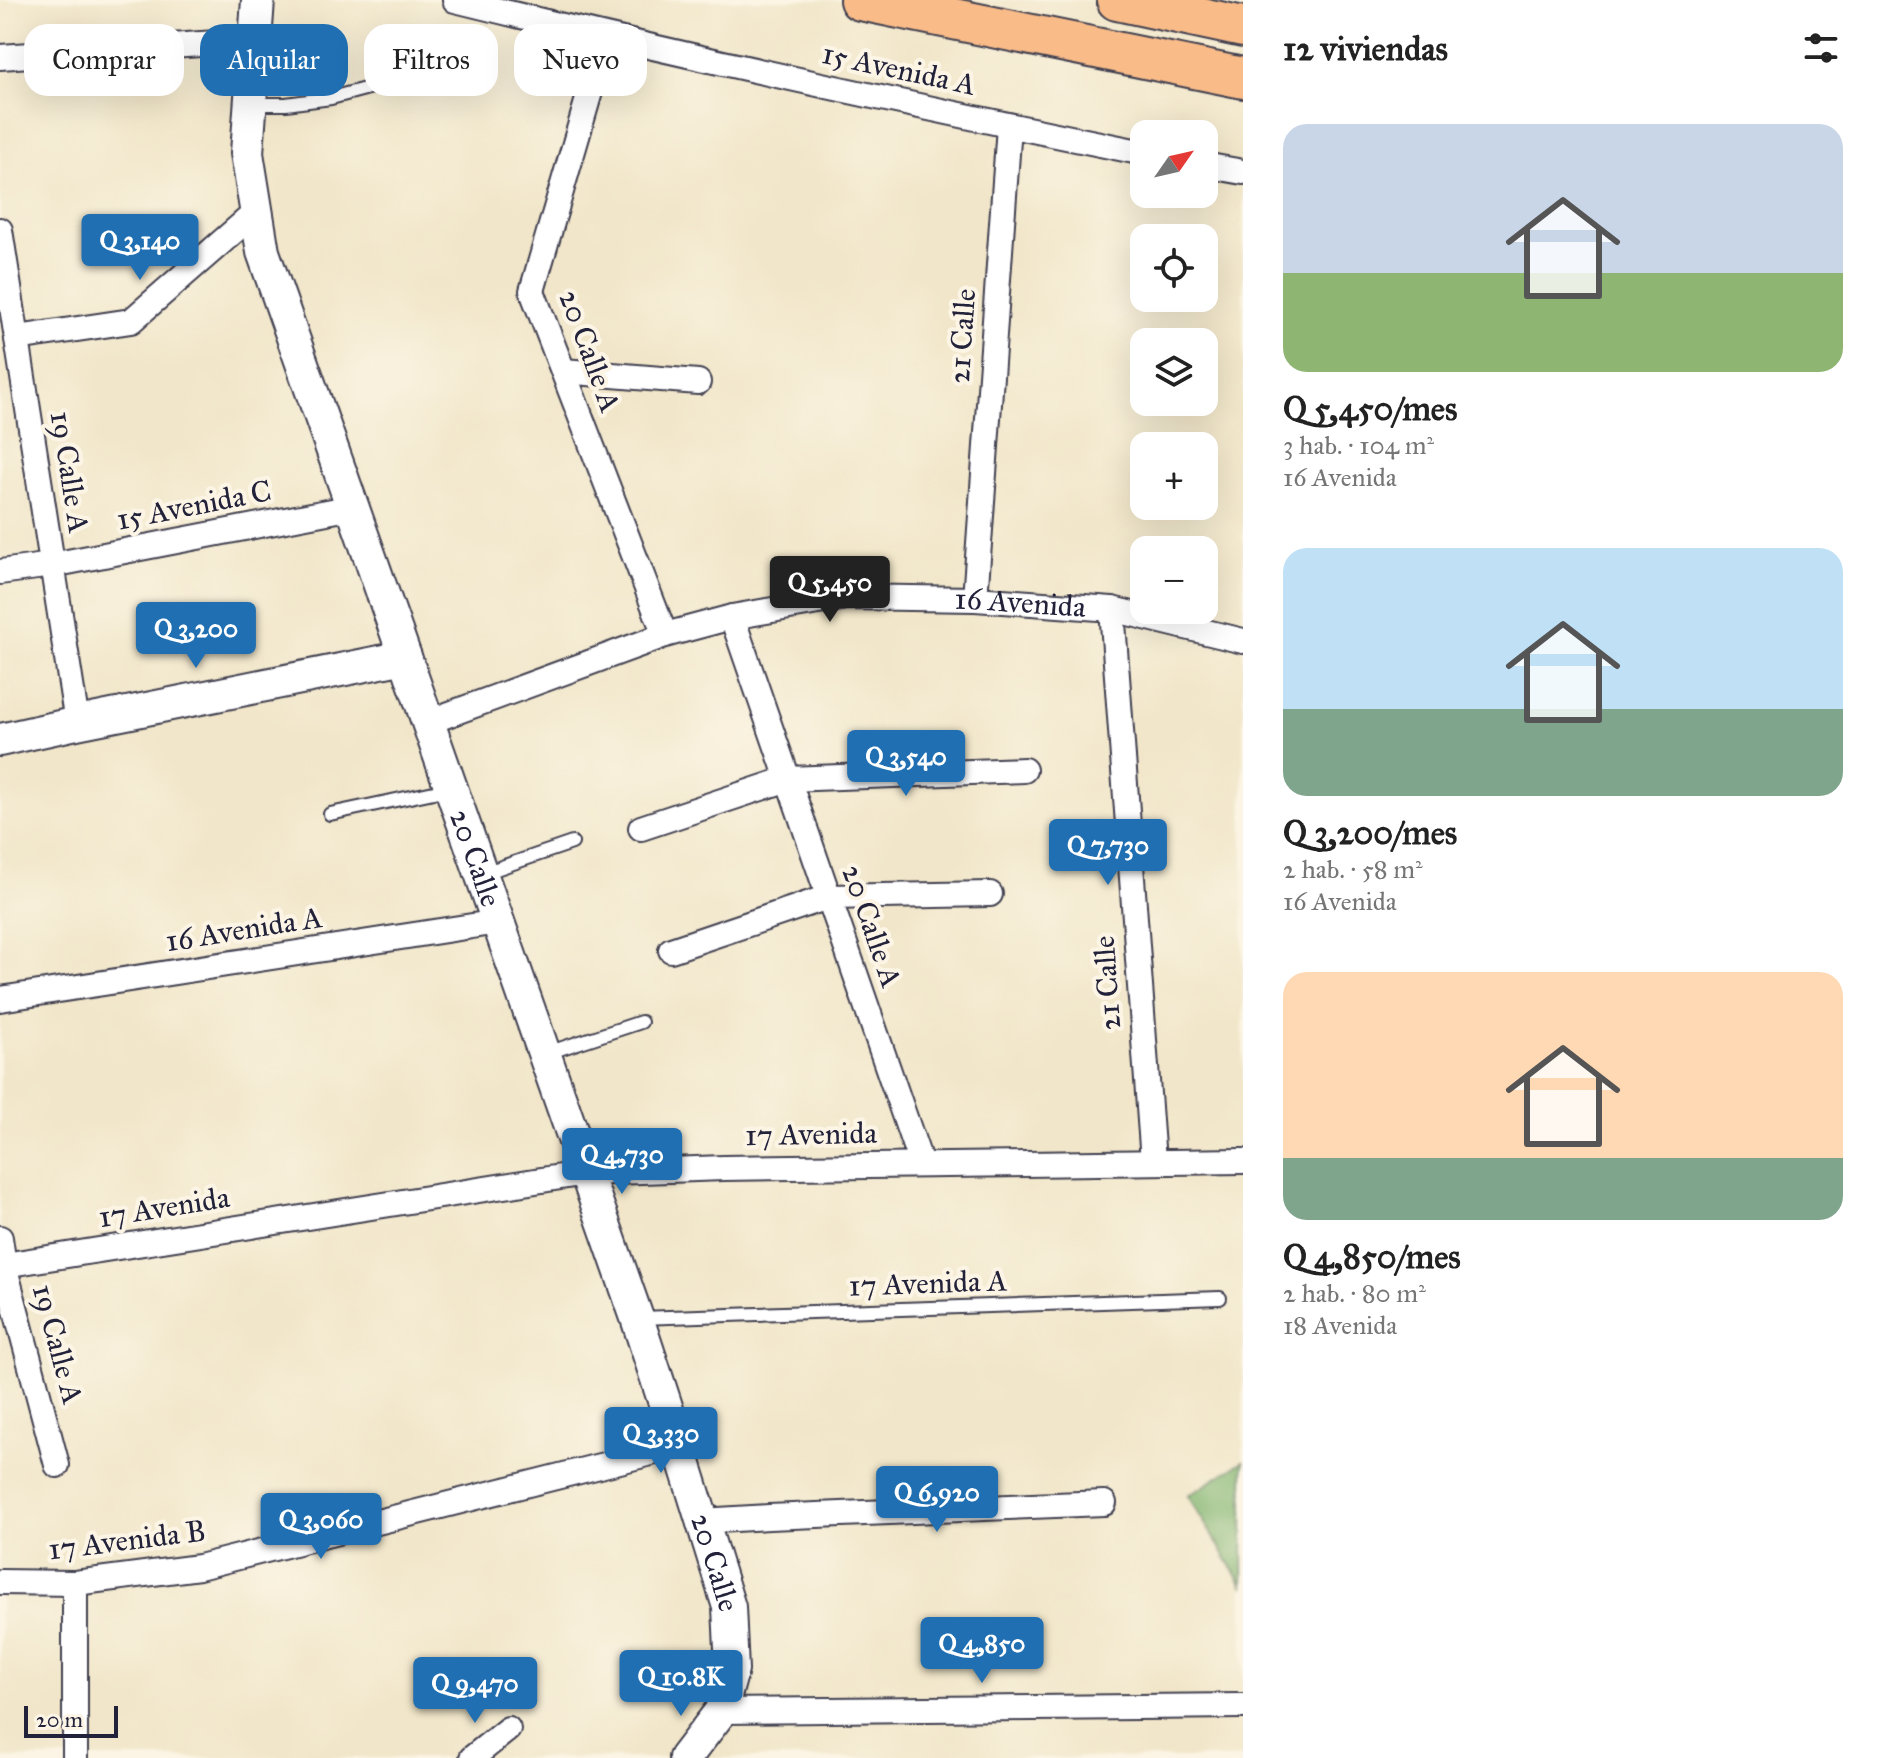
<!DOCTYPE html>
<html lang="es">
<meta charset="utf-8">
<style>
:root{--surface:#fff;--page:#f2f2f2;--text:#222;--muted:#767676;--accent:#1f6fb2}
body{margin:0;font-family:"IM FELL Great Primer",serif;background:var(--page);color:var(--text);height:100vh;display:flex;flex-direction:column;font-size:30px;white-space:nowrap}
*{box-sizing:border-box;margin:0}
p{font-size:26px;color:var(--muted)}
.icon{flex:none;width:44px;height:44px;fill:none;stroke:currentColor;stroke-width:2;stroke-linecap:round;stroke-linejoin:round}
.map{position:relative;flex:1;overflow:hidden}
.drawer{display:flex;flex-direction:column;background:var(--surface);width:640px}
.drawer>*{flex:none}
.banner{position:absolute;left:24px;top:24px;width:760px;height:72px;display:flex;gap:16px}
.needle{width:52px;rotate:56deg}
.buttons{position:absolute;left:1130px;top:120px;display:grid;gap:16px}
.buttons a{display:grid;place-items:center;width:88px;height:88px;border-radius:16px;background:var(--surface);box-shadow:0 8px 32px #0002;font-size:40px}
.scale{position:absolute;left:24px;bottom:20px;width:94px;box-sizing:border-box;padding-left:8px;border:4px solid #22223b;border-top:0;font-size:22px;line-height:28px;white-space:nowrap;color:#22223b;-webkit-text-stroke:6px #fcf5e5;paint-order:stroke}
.price{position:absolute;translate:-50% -68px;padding:0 18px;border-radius:8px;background:var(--accent);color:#fff;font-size:26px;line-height:52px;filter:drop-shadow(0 2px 4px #0008)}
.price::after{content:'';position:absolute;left:50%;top:48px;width:24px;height:18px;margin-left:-12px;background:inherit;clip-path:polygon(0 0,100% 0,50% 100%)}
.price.selected{background:#222;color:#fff}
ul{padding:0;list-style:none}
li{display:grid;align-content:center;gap:16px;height:424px;padding:0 40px}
li span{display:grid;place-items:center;height:248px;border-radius:24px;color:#555}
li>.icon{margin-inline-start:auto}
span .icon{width:144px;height:144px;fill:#fffc;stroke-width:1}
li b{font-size:34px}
h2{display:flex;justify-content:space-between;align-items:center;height:96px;padding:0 40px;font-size:34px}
.tag{padding:0 28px;border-radius:24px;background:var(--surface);box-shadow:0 8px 32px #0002;font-size:28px;line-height:72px}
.tag.selected{background:var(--accent);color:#fff}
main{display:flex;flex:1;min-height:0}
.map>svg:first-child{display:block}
</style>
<main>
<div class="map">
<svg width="1243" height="1758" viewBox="0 0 1243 1758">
<rect width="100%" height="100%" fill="#fcf5e5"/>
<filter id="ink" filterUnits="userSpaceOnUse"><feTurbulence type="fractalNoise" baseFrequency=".0125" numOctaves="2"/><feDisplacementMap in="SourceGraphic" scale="16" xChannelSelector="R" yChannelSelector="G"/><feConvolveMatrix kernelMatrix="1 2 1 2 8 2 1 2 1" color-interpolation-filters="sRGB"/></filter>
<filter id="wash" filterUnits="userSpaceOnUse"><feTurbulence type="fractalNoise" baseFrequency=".006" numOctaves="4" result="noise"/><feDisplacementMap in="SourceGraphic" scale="32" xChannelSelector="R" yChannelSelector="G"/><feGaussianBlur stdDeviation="1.8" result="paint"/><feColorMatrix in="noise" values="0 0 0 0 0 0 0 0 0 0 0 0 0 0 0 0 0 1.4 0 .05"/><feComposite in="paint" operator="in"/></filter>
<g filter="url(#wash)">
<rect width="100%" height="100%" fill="#f1e6c9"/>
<!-- forest -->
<polygon fill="#81b46e" stroke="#526b54" stroke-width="2" points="1243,1461 1243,1585 1188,1496"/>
</g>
<g filter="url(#ink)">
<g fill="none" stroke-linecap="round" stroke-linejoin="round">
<defs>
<g id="service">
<polyline points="253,104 286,104 331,98 395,81"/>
<polyline points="330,814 448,789"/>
<polyline points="484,873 572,843"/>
<polyline points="547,1053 641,1022"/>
<polyline points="640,1318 1220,1298"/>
</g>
<g id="minor">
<path d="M455,0C683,56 913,106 1144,153"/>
<polyline points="606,37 532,291 665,635"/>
<polyline points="0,57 217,43 254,38"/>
<polyline points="1204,165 1243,172"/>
<polyline points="0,230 77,723"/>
<polyline points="17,338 131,321 256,212"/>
<polyline points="563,371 698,382"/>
<polyline points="0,572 52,565 353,507"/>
<polyline points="975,599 1009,126"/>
<polyline points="1112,609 1153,1161"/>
<polyline points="732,617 921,1164"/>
<path id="s1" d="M428,722L665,635L732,617L847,597L975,599L1112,609L1243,641"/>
<polyline points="641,828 788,779 1024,770"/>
<polyline points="671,950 828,897 990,894"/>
<polyline points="0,999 498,922"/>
<polyline points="0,1238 4,1265 57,1465"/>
<polyline points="4,1265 586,1173 724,1168 1243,1161"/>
<polyline points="701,1521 769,1517 1104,1503"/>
<polyline points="0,1582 75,1583 199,1567 679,1446"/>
<polyline points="721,1711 1243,1706"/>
<polyline points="75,1758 75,1583"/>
<polyline points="472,1758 508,1729"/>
</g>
<g id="tertiary">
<path id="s2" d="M258,0L247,153L263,252L637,1318L679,1446L729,1607L732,1670L721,1711L685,1758"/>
<polyline points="0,740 77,723 405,657"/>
</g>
<g id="primary">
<polyline points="860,0 1243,78"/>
<polyline points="1117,0 1243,27"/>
</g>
</defs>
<!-- service casing -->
<use href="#service" stroke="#413f50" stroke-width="16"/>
<!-- minor casing -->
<use href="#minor" stroke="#413f50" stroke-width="28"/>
<!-- tertiary casing -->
<use href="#tertiary" stroke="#413f50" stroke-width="36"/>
<!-- primary casing -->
<use href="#primary" stroke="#413f50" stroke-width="44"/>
<!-- service -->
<use href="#service" stroke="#fff" stroke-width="12"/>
<!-- minor -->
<use href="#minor" stroke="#fff" stroke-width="24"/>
<!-- tertiary -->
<use href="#tertiary" stroke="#fff" stroke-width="32"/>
<!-- primary -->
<use href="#primary" stroke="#f9bc89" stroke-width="40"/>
</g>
</g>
<g text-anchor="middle" stroke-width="8" stroke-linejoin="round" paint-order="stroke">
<!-- street labels -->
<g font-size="30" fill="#22223b" stroke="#fcf5e5">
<text transform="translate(899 69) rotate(12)" y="10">15 Avenida A</text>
<text transform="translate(962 336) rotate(-86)" y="10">21 Calle</text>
<text transform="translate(590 351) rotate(70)" y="10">20 Calle A</text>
<text transform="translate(70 472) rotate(81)" y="10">19 Calle A</text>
<text transform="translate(194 505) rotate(-11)" y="10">15 Avenida C</text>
<text dy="10" stroke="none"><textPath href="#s1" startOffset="612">16 Avenida</textPath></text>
<text dy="10" stroke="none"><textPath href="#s2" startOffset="896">20 Calle</textPath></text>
<text transform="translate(872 926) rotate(71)" y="10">20 Calle A</text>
<text transform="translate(244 929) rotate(-9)" y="10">16 Avenida A</text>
<text transform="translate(1107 983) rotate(-94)" y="10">21 Calle</text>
<text transform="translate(811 1134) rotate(-1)" y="10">17 Avenida</text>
<text transform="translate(164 1207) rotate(-9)" y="10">17 Avenida</text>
<text transform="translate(928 1283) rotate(-2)" y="10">17 Avenida A</text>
<text transform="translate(58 1344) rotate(75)" y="10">19 Calle A</text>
<text transform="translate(127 1540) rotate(-7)" y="10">17 Avenida B</text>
<text dy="10" stroke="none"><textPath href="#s2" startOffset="1640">20 Calle</textPath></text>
</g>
</g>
</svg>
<div class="buttons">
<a><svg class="needle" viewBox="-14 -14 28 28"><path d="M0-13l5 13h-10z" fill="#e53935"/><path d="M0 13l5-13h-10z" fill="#767676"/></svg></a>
<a><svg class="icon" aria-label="locate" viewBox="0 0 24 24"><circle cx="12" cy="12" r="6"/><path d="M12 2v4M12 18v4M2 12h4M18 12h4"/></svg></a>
<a><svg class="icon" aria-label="layers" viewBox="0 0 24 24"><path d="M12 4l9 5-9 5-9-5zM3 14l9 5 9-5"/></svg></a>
<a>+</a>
<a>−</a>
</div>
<div class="scale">20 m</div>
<b class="price" style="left:140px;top:282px">Q 3,140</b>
<b class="price selected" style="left:830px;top:624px">Q 5,450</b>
<b class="price" style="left:196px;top:670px">Q 3,200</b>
<b class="price" style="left:906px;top:798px">Q 3,540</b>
<b class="price" style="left:1108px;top:887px">Q 7,730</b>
<b class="price" style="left:622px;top:1196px">Q 4,730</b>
<b class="price" style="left:661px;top:1475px">Q 3,330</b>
<b class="price" style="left:937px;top:1534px">Q 6,920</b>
<b class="price" style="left:321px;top:1561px">Q 3,060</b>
<b class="price" style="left:982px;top:1685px">Q 4,850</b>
<b class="price" style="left:681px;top:1718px">Q 10.8K</b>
<b class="price" style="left:475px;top:1725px">Q 9,470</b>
<div class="banner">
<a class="tag">Comprar</a>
<a class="tag selected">Alquilar</a>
<a class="tag">Filtros</a>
<a class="tag">Nuevo</a>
</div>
</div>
<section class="drawer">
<h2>12 viviendas<svg class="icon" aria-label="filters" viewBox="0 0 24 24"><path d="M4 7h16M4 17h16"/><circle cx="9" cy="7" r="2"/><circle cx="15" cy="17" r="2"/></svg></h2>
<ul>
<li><span style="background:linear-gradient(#c9d6e8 60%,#8fb573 0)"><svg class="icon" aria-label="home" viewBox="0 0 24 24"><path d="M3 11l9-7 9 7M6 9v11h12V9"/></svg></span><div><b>Q 5,450/mes</b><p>3 hab. · 104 m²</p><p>16 Avenida</p></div></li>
<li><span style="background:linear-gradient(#bfe0f5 65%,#7fa58c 0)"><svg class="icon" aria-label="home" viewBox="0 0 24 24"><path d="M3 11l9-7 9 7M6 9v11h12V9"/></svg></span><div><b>Q 3,200/mes</b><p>2 hab. · 58 m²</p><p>16 Avenida</p></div></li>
<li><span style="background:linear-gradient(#ffd9b3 75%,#7fa58c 0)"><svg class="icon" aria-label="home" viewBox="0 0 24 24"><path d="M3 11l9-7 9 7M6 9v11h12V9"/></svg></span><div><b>Q 4,850/mes</b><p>2 hab. · 80 m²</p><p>18 Avenida</p></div></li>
</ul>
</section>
</main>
